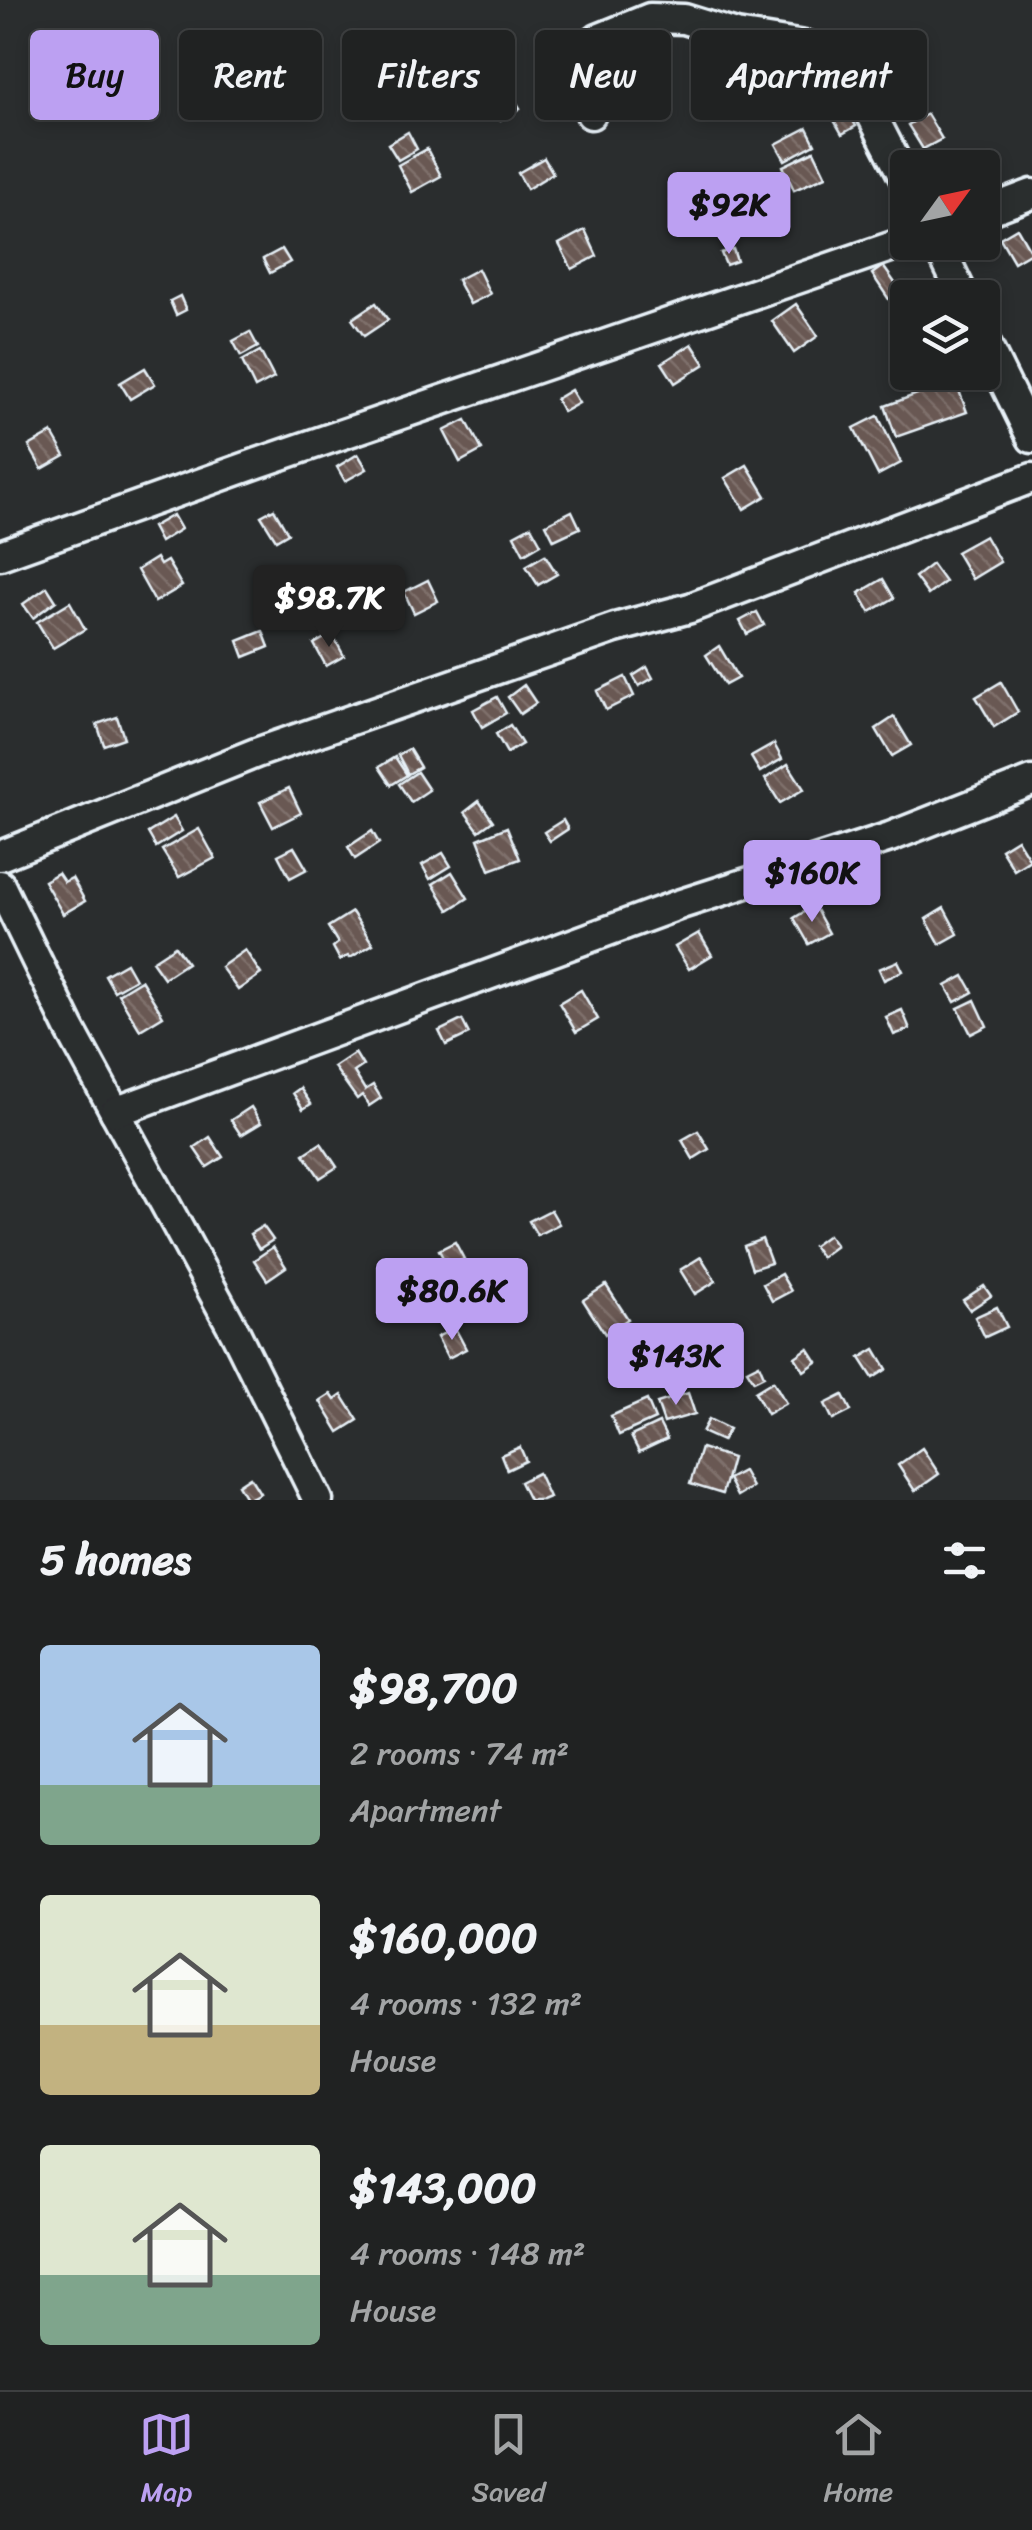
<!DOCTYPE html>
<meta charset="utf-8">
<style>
:root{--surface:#202222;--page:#2d2f2f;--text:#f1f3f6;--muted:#a2a4a5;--line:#3d3f40;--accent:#bca0f2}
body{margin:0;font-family:Sriracha,sans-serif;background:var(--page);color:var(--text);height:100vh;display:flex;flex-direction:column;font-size:38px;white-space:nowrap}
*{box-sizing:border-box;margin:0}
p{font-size:32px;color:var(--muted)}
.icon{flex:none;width:55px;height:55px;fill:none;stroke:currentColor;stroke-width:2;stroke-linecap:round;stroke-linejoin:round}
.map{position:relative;height:1500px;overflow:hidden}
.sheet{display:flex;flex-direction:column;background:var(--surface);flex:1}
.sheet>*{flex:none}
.hud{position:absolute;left:30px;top:30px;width:972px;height:90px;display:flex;gap:20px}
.needle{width:65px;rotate:57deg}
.controls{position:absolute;left:890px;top:150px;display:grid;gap:20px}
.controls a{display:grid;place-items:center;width:110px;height:110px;border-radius:10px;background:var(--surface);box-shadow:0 5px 15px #0003,0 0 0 2px var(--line);font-size:50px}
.price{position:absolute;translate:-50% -85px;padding:0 22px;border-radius:10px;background:var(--accent);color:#111;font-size:32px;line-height:65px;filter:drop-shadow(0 2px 5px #0008)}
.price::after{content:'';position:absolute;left:50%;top:60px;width:30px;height:22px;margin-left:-15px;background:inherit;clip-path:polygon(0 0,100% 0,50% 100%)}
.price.current{background:#222;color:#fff}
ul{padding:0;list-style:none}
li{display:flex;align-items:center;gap:30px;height:250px;padding:0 40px}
li span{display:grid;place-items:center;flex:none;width:280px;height:200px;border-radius:10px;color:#555}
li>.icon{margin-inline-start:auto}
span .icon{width:120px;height:120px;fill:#fffc;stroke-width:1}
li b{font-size:42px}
h2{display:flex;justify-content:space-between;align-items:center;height:120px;padding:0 40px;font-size:42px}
.pill{padding:0 35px;border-radius:10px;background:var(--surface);box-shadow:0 5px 15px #0003,0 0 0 2px var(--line);font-size:35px;line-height:90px}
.pill.current{background:var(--accent);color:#111}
.tabs{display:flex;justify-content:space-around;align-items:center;height:140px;border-top:2px solid var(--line);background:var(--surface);font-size:28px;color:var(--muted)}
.tabs a{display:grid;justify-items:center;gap:5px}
.tabs .current{color:var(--accent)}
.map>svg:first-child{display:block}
</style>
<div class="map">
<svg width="1032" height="1500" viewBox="0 0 1032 1500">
<defs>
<pattern id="building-back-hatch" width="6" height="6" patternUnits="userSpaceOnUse" patternTransform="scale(2.5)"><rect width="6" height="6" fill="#695853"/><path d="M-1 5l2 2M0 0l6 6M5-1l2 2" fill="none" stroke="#7e706c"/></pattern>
</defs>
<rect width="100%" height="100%" fill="#2a2d2e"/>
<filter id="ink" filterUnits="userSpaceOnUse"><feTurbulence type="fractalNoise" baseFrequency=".01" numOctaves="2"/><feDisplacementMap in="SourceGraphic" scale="20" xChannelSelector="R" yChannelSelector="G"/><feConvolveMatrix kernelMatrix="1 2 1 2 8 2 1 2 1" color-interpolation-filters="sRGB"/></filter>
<g filter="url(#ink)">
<!-- building -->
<g fill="url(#building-back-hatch)" stroke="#e8f1f8" stroke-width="2.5">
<polygon points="509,90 520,108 500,120 489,102"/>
<polygon points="845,107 856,126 842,134 831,115"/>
<polygon points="927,114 942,139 923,149 908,125"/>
<polygon points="807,128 815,144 785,160 776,144"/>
<polygon points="408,132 417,149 398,160 388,144"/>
<polygon points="427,149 441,176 412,192 398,165"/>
<polygon points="814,151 826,176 794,190 783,166"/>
<polygon points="544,158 553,173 527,189 518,173"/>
<polygon points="700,188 714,218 685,231 671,201"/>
<polygon points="1017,228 1031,252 1014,262 1000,238"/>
<polygon points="585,230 597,256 572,269 559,244"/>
<polygon points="282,249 290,262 270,273 263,259"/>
<polygon points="733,249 737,261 726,265 721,253"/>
<polygon points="883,266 902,293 890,301 872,274"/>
<polygon points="478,269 490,294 470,304 457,280"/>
<polygon points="180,296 186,310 176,315 170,301"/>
<polygon points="376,303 388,320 364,336 352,319"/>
<polygon points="796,304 818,336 794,353 772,321"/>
<polygon points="250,332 258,347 241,356 233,341"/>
<polygon points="692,344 705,364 675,383 662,363"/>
<polygon points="260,351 274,378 255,388 242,361"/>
<polygon points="145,368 155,384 130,399 120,383"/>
<polygon points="955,380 967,412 896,437 885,406"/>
<polygon points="571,390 579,403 563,412 556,399"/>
<polygon points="878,416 901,463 878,475 854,428"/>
<polygon points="466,420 482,450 460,462 444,431"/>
<polygon points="52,433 65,456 42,469 29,446"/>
<polygon points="358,454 367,469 345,481 337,467"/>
<polygon points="747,465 766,496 744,509 725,478"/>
<polygon points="274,509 288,533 276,540 261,516"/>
<polygon points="572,511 580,528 554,540 546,524"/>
<polygon points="173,515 181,529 160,542 152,527"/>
<polygon points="531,526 541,544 524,554 514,535"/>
<polygon points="985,536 1000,562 972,579 956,552"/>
<polygon points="545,555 557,574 538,585 526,566"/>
<polygon points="156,558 160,565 167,561 182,586 155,602 137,570"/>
<polygon points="932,564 945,582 928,595 915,577"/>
<polygon points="883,579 894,598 870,612 859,593"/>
<polygon points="428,580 438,601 414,613 404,592"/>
<polygon points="47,587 56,601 33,618 23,604"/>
<polygon points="70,602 85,629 53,648 37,622"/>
<polygon points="757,612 764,625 747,634 740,621"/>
<polygon points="263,631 269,647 244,657 238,641"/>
<polygon points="332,634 344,656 326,666 314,644"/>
<polygon points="719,646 738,678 725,685 706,655"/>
<polygon points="647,667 653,678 639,686 633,676"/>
<polygon points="625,677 634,696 606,710 597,691"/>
<polygon points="1001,682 1018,712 994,727 976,697"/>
<polygon points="524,685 536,703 520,714 508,697"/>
<polygon points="497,697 506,713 482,727 473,710"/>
<polygon points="117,717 124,738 104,745 97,724"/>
<polygon points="894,717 911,745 892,756 876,729"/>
<polygon points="510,725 522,744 507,753 496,734"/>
<polygon points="774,744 782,759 760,772 751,757"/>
<polygon points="409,749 420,767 408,774 398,755"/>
<polygon points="395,757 407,775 391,785 379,767"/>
<polygon points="788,764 804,789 780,803 765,779"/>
<polygon points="417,772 429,790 411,802 399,784"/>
<polygon points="289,788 301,813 273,827 260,802"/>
<polygon points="479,801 493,821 479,831 465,812"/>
<polygon points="174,817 182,831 156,847 148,833"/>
<polygon points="563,820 568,829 550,841 544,832"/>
<polygon points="507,827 520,859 490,870 478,839"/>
<polygon points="199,829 215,858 179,877 162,850"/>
<polygon points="372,831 379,843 355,859 348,847"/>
<polygon points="1017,839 1030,860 1014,870 1001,849"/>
<polygon points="294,847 307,869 290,878 278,855"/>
<polygon points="443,853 451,866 430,879 422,865"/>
<polygon points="452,872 468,898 449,910 433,884"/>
<polygon points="58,873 64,882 72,878 85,901 63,914 44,881"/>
<polygon points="814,906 829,933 809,944 794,918"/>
<polygon points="944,908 958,934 940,944 926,919"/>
<polygon points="352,912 373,944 350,958 348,956 340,960 333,947 338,943 328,927"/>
<polygon points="699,933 712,955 689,969 675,947"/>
<polygon points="175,946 187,963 164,978 152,961"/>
<polygon points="245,950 261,974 238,990 221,967"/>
<polygon points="898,961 903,971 884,980 879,969"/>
<polygon points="126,963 135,979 114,991 105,975"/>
<polygon points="964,976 973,992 955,1002 946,986"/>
<polygon points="141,980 163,1016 140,1030 118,994"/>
<polygon points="581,990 598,1019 576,1032 559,1003"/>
<polygon points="975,1000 987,1026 971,1034 958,1008"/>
<polygon points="902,1010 910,1029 894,1035 886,1017"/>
<polygon points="462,1020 469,1034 446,1045 439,1031"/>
<polygon points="355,1053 363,1066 354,1072 365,1090 373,1085 381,1098 369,1106 362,1095 357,1099 334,1067"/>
<polygon points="300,1088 311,1104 303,1109 293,1093"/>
<polygon points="251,1107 261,1123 241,1135 231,1120"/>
<polygon points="698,1131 709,1149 693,1159 682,1140"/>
<polygon points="210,1137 223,1157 207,1167 194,1148"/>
<polygon points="321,1143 337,1167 320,1178 304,1154"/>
<polygon points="551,1210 559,1224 537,1235 529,1221"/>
<polygon points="263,1226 273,1240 259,1249 250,1234"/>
<polygon points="828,1235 836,1246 821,1257 813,1246"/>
<polygon points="762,1239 771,1263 752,1269 744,1246"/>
<polygon points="455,1242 464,1259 448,1267 439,1250"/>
<polygon points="273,1247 286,1267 267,1280 254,1260"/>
<polygon points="701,1257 716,1281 695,1294 680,1270"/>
<polygon points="781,1274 791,1291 772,1301 763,1284"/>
<polygon points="606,1285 628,1319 605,1334 583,1300"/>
<polygon points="984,1286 991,1296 970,1310 963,1300"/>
<polygon points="997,1307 1007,1327 985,1337 975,1317"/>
<polygon points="455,1328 466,1349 448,1358 437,1337"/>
<polygon points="808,1348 817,1362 804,1371 795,1357"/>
<polygon points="875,1349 887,1369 873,1378 860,1358"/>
<polygon points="759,1364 764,1376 754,1381 747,1370"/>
<polygon points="773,1381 786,1403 767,1414 755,1392"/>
<polygon points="688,1393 695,1414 664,1423 657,1403"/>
<polygon points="331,1394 335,1400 342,1395 358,1420 339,1432 320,1401"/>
<polygon points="843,1395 851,1411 833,1420 825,1404"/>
<polygon points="647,1400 655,1419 619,1435 611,1416"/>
<polygon points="709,1419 729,1429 722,1441 702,1432"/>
<polygon points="659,1423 667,1439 639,1452 631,1436"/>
<polygon points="520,1447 526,1461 507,1470 501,1455"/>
<polygon points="701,1448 732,1458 722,1494 690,1484"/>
<polygon points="922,1448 939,1474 915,1491 898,1465"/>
<polygon points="743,1471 752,1487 737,1496 728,1479"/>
<polygon points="538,1473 549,1497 542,1500 529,1500 520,1482"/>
<polygon points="250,1477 260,1493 247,1500 238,1485"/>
</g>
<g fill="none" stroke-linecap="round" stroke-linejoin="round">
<defs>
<g id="street">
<polyline points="591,114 578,71 578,56 598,39 650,18 684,19 736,35 829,50 839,55 847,67 908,185"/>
<polyline points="982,213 1032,194"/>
<polyline points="937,242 964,298"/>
<polyline points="982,336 1032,438"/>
<polyline points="0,555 258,463 908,241"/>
<polyline points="0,856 256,753 615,628 690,608 1032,478"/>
<polyline points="0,885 70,1029 235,1332 318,1500"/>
<polyline points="115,1112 681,904 890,837 1032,781"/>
</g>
</defs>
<!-- street casing -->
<use href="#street" stroke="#e8f1f8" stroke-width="35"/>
<!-- street -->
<use href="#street" stroke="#2a2d2e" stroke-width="28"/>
</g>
</g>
</svg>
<div class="controls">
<a><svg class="needle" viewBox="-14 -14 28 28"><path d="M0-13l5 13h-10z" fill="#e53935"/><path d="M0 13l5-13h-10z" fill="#a2a4a5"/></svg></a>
<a><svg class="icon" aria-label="layers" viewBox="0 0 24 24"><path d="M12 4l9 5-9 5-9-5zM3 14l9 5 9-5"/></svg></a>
</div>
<b class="price" style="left:729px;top:257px">$92K</b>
<b class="price current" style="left:329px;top:650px">$98.7K</b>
<b class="price" style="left:812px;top:925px">$160K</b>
<b class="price" style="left:452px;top:1343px">$80.6K</b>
<b class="price" style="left:676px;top:1408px">$143K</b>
<div class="hud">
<a class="pill current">Buy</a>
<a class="pill">Rent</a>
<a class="pill">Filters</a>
<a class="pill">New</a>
<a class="pill">Apartment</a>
</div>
</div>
<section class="sheet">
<h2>5 homes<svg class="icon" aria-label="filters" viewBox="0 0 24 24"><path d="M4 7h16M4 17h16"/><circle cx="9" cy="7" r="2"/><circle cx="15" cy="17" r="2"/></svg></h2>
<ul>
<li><span style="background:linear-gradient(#a9c7e8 70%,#7fa58c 0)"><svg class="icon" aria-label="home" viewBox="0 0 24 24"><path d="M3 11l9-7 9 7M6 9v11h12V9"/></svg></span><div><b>$98,700</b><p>2 rooms · 74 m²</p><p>Apartment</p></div></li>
<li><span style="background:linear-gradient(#dfe7d0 65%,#c2b280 0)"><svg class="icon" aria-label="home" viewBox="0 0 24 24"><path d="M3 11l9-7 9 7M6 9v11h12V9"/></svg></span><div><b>$160,000</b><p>4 rooms · 132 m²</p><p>House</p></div></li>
<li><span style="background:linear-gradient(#dfe7d0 65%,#7fa58c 0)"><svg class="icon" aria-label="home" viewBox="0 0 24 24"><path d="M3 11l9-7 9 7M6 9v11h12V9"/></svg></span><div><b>$143,000</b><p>4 rooms · 148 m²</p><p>House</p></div></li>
</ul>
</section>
<nav class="tabs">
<a class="current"><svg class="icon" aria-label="map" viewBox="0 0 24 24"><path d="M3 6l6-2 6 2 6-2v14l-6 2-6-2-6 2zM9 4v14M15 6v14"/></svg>Map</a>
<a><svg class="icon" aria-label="saved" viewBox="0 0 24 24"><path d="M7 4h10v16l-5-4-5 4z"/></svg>Saved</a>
<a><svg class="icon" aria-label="home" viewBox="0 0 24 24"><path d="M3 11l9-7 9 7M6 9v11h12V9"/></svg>Home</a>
</nav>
